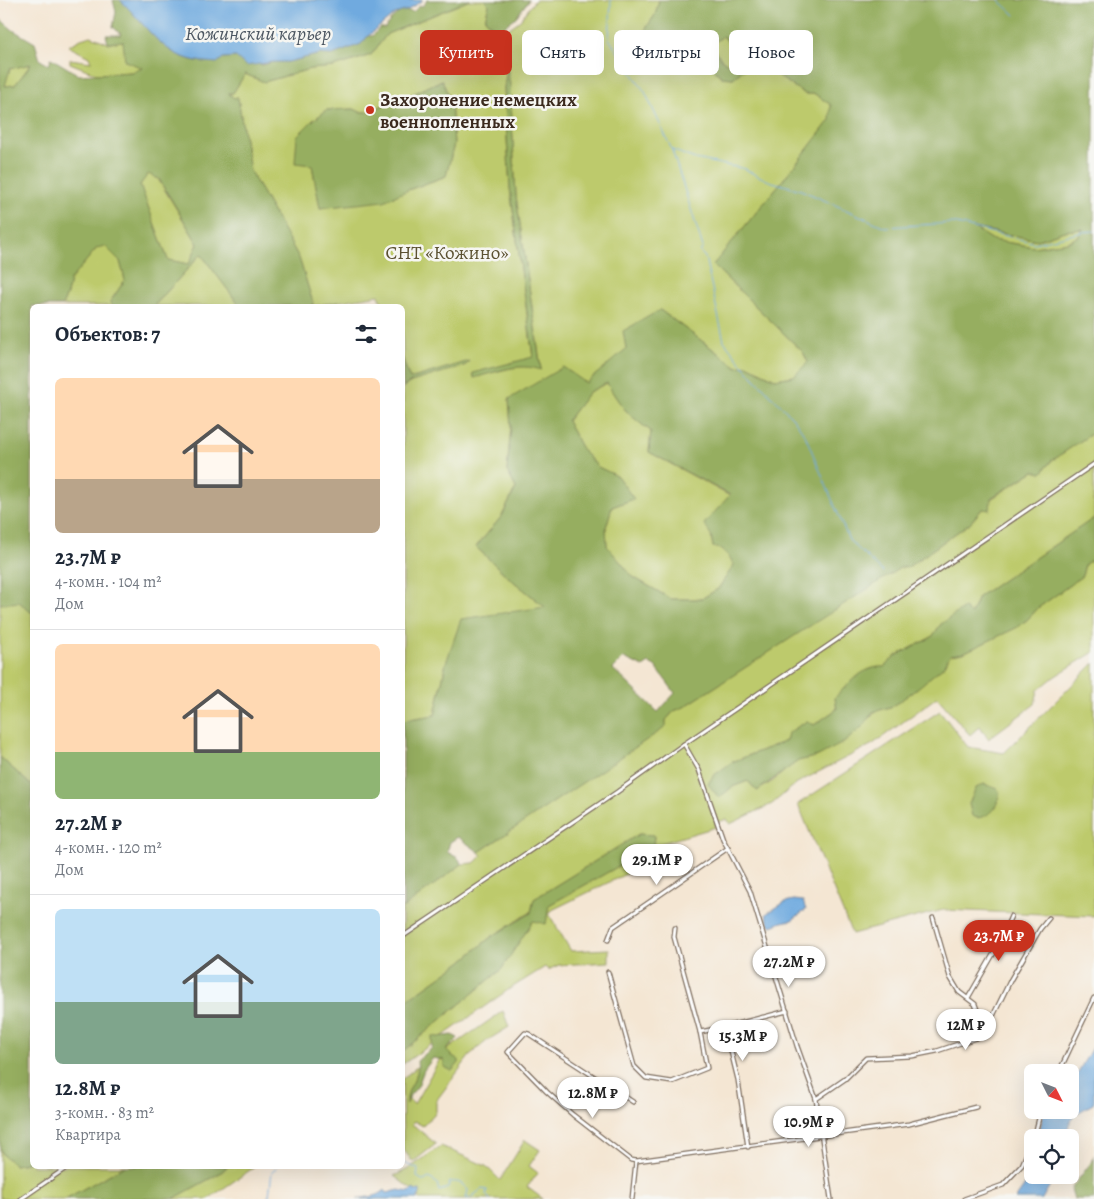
<!DOCTYPE html>
<html lang="ru">
<meta charset="utf-8">
<style>
:root{--surface:#fff;--page:#f6f6f7;--text:#1f2937;--muted:#747a83;--line:#e0e1e3;--accent:#c8321e}
body{margin:0;font-family:Alegreya,serif;background:var(--page);color:var(--text);height:100vh;display:flex;flex-direction:column;font-size:19px;white-space:nowrap}
*{box-sizing:border-box;margin:0}
p{font-size:16px;color:var(--muted)}
.icon{flex:none;width:28px;height:28px;fill:none;stroke:currentColor;stroke-width:2;stroke-linecap:round;stroke-linejoin:round}
.map{position:relative;flex:1;overflow:hidden}
.drawer{position:absolute;left:30px;top:304px;width:375px;height:865px;display:flex;flex-direction:column;background:var(--surface);border-radius:8px;box-shadow:0 5px 20px #0002}
.drawer>*{flex:none}
.top-card{position:absolute;left:420px;top:30px;width:475px;height:45px;display:flex;gap:10px}
.needle{width:32px;rotate:132deg}
.tools{position:absolute;left:1024px;top:1064px;display:grid;gap:10px}
.tools a{display:grid;place-items:center;width:55px;height:55px;border-radius:8px;background:var(--surface);box-shadow:0 5px 20px #0002;font-size:25px}
.price{position:absolute;translate:-50% -42px;padding:0 11px;border-radius:18px;background:#fff;color:#222;font-size:16px;line-height:32px;filter:drop-shadow(0 1px 2px #0008)}
.price::after{content:'';position:absolute;left:50%;top:30px;width:15px;height:11px;margin-left:-8px;background:inherit;clip-path:polygon(0 0,100% 0,50% 100%)}
.price.active{background:var(--accent);color:#fff}
ul{padding:0;list-style:none}
li{display:grid;align-content:center;gap:10px;height:265px;padding:0 25px}
li+li{border-top:1px solid var(--line)}
li span{display:grid;place-items:center;height:155px;border-radius:8px;color:#555}
li>.icon{margin-inline-start:auto}
span .icon{width:90px;height:90px;fill:#fffc;stroke-width:1}
li b{font-size:21px}
h2{display:flex;justify-content:space-between;align-items:center;height:60px;padding:0 25px;font-size:21px}
.chip{padding:0 18px;border-radius:8px;background:var(--surface);box-shadow:0 5px 20px #0002;font-size:18px;line-height:45px}
.chip.active{background:var(--accent);color:#fff}
.map>svg:first-child{display:block}
</style>
<div class="map">
<svg width="1094" height="1199" viewBox="0 0 1094 1199">
<rect width="100%" height="100%" fill="#f6f6f2"/>
<filter id="ink" filterUnits="userSpaceOnUse"><feTurbulence type="fractalNoise" baseFrequency=".02" numOctaves="2"/><feDisplacementMap in="SourceGraphic" scale="10" xChannelSelector="R" yChannelSelector="G"/><feConvolveMatrix kernelMatrix="1 2 1 2 8 2 1 2 1" color-interpolation-filters="sRGB"/></filter>
<filter id="wash" filterUnits="userSpaceOnUse"><feTurbulence type="fractalNoise" baseFrequency=".0096" numOctaves="4" result="noise"/><feDisplacementMap in="SourceGraphic" scale="20" xChannelSelector="R" yChannelSelector="G"/><feGaussianBlur stdDeviation="1.12" result="paint"/><feColorMatrix in="noise" values="0 0 0 0 0 0 0 0 0 0 0 0 0 0 0 0 0 1.4 0 .05"/><feComposite in="paint" operator="in"/></filter>
<g filter="url(#wash)">
<rect width="100%" height="100%" fill="#f4e6d3"/>
<!-- green -->
<g fill="#bdca6c" stroke="#7c7a45" fill-rule="evenodd">
<path d="M470,0H485L489,4L485,19L500,35L519,21L535,0H659L655,15L643,33L671,52L691,50L722,77L733,78L755,61L805,94H815L831,105V119L796,164L713,265L803,352L808,362L794,376L775,379L747,365L737,367L660,310L627,349L586,383L509,399L511,427L507,471L516,488L502,516L476,547L507,576L545,607L446,663L435,715L403,720V387L411,382L466,365L468,362L409,379L403,358L402,306H383L379,295L314,306L299,258L250,171L238,98H234L227,93H233L245,74L264,82L310,69L334,67L371,55L387,34ZM507,69L510,85L516,196L541,369L530,366H519L474,377V373L533,358L510,188L504,88ZM442,80L451,102L454,144L446,176L408,190L320,208L312,165V121L327,110L354,109L360,112H370L381,106L398,101Z"/>
<polygon points="91,36 108,43 123,41 144,68 132,72 97,74 70,63 70,59 91,62 89,57 68,46 81,39"/>
<polygon points="723,36 742,58 733,67 722,60 711,45"/>
<polygon points="32,64 15,85 4,86 10,68"/>
<polygon points="148,173 158,179 198,244 189,264 168,260 140,185"/>
<polygon points="958,216 979,229 1038,240 1064,231 1083,229 1079,236 1068,242 1034,247 993,240 977,230 970,235"/>
<polygon points="105,245 120,261 125,280 110,302 112,306 62,306 67,294 70,280 97,248"/>
<polygon points="201,254 240,306 154,306"/>
<path d="M607,383C621,407 628,415 651,431L649,452L730,496L711,535L713,547C725,549 729,556 734,566L718,589L701,599H671L633,577L607,547L606,527L612,507L633,499L617,476L598,467L583,451L567,421L589,392Z"/>
<polygon points="1094,432 1094,518 978,597 971,614 941,624 932,637 896,656 884,667 835,698 837,709 814,725 807,721 789,733 786,741 732,762 719,798 732,787 748,781 757,791 773,781 788,768 798,761 818,756 863,726 874,712 893,706 945,665 950,655 963,653 1015,628 1028,619 1038,608 1082,576 1085,564 1090,561 1094,561 1094,652 1054,677 1038,690 1035,704 988,739 980,726 970,735 937,697 873,744 797,783 772,804 730,824 727,819 715,823 716,827 662,843 661,845 672,843 665,855 552,910 549,914 571,951 609,949 609,962 559,965 548,970 545,967 508,990 403,1064 403,1051 501,970 533,920 549,905 653,847 654,836 639,834 534,899 531,912 491,937 461,962 403,1003 402,908 462,864 474,863 482,856 479,852 665,727 666,720 674,711 684,707 900,567 908,567 970,523 991,499 1034,471 1042,473 1051,461"/>
<polygon points="19,601 32,613 32,786 0,757 0,604"/>
<polygon points="1094,663 1094,916 943,910 852,934 798,804 940,711 968,747 1004,753"/>
<polygon points="503,1011 509,1027 488,1040 471,1054 436,1101 436,1112 423,1126 414,1121 412,1124 436,1144 413,1162 403,1149 402,1079 418,1066 419,1071 407,1098 414,1104 444,1052"/>
<polygon points="525,1140 540,1150 529,1166 538,1173 527,1187 543,1199 419,1199 420,1190 415,1192 394,1176 408,1169 441,1146 486,1166 500,1180"/>
<polygon points="0,1148 4,1155 15,1165 32,1162 32,1166 125,1166 65,1199 0,1199"/>
<polygon points="228,1166 256,1166 208,1199 173,1199 220,1173"/>
</g>
<!-- forest -->
<g fill="#96ae60" stroke="#686c3f" fill-rule="evenodd">
<path d="M113,0H120C140,18 159,50 186,58C195,62 207,62 217,62L223,58L237,57L263,65L273,62H288L320,54L332,55L361,44L368,36H372L380,28H385C392,17 400,8 413,12L418,7L424,5L427,0H470L387,34L371,55L334,67L310,69L264,82L245,74L233,93H228L234,98H238L250,171L299,258L314,306L338,302L343,306H240L201,254L154,306H112L110,302L125,280L120,261L105,246L97,248L70,280L67,294L62,306H32V613L19,602L0,604V19L13,30L35,43L40,60L49,65L51,58L79,75L132,72L143,68L125,61L123,41L108,43L106,35H122L113,27L116,12ZM31,64L15,85L5,86L10,69ZM148,174L159,179L198,244L189,264L168,260L140,185Z"/>
<polygon points="485,0 529,0 516,17 498,31 485,19 489,5"/>
<path d="M659,0H1094V432L1051,461L1042,473L1034,471L991,498L990,510L982,509L970,523L908,567L900,568L684,707L674,711L666,720V727L479,852L458,837L450,842L447,852L458,858L462,864L403,908V720L435,715L446,663L461,619L545,607L507,576L476,547L502,516L516,488L507,471L511,427L509,399L563,367L586,383L626,349L623,331L660,310L737,367L747,365L775,379L794,376L808,362L803,352L713,265L796,164L830,120L831,105L815,94H805L755,61L733,78L722,77L691,50L672,52L643,33L655,15ZM723,36L742,58L732,67L722,60L711,45ZM974,228L1038,240L1064,231L1083,229L1079,236L1068,242L1034,247L993,240ZM607,383C621,407 628,415 651,431L649,452L730,495L704,524L711,535L713,547C725,549 729,556 734,565L718,589L701,599H671L633,577L607,546L606,527L612,507L634,499L617,476L598,467L583,451L567,421L589,392ZM624,658L643,667L649,663L655,666L675,693L658,712L613,669Z"/>
<path d="M507,67L510,85L516,196L541,370C519,362 496,372 474,378L473,373L533,357L510,188L504,88Z"/>
<polygon points="442,80 451,102 454,144 446,176 408,190 384,201 320,208 312,165 295,163 297,136 312,121 327,110 354,109 360,112 370,112 381,106 398,101"/>
<polygon points="402,358 410,379 469,361 466,365 411,382 403,387"/>
<path d="M1094,518V561H1090L1085,564L1082,576L1038,608L1028,619L1016,628L963,653L950,655L945,665L914,691L893,706L873,712L863,726L845,742L818,756L798,761L757,791L748,781L732,787L719,798L708,784L713,776L732,762L786,741L788,733L807,721L814,725L837,709L835,698C847,684 865,665 884,667L896,656L932,637L941,624L964,608L971,614L978,597Z"/>
<polygon points="0,757 32,786 32,1162 15,1165 3,1155 0,1148"/>
<path d="M984,784L998,789C1004,802 985,824 972,816L969,804L976,788Z"/>
<polygon points="639,834 654,835 653,847 549,905 546,924 533,921 501,970 403,1051 403,1003 461,962 491,937 531,913 534,899"/>
<path d="M452,1035L458,1038L455,1042L446,1050L451,1055L459,1060V1063L452,1071L444,1067V1060L433,1058L424,1070L418,1086L410,1095L407,1104C405,1085 421,1080 417,1061L432,1048V1036L438,1037Z"/>
<polygon points="1094,1155 1094,1199 1074,1199 1071,1189 1093,1160"/>
<polygon points="125,1166 228,1166 220,1173 173,1199 65,1199"/>
</g>
<!-- water -->
<g fill="#6faadf" stroke="#556a7e">
<path d="M120,0H423L408,10L395,14L368,36L361,44L332,55L320,54L288,62H273L246,66L236,57L223,58L217,63C207,62 196,62 186,58C159,50 140,18 120,0Z"/>
<polygon points="794,900 803,901 806,910 792,920 782,922 772,926 769,924 766,914 785,902"/>
<path d="M1094,1044V1101L1093,1104C1077,1113 1067,1117 1067,1137H1038L1043,1116L1049,1110H1070V1086L1073,1084L1072,1083Z"/>
<polygon points="1034,1175 1056,1175 1042,1199 1015,1199 1025,1185 1027,1176 1033,1177"/>
<path d="M414,1189L415,1191L420,1190V1194L417,1199H357C367,1196 377,1198 385,1190L387,1193L399,1190L409,1192Z"/>
</g>
<g fill="none" stroke-linecap="round" stroke-linejoin="round">
<!-- stream -->
<g stroke="#6faadf" stroke-width="1">
<polyline points="611,0 609,39 645,92 672,150 703,247 700,252 705,257 724,341 752,376 793,418 805,435 849,540 883,572"/>
<polyline points="999,0 1015,15"/>
<polyline points="672,150 695,159 746,169 748,171 769,181 801,190 885,227 953,223 1035,243 1083,232 1094,231"/>
<path d="M402,1159L406,1164L418,1169L417,1177L424,1181L429,1178L437,1183L439,1191L448,1188L450,1182C459,1181 462,1183 468,1190L466,1198H470L482,1189L487,1190L486,1195L490,1199"/>
<polyline points="267,1199 269,1195 272,1172 279,1166"/>
</g>
</g>
</g>
<g filter="url(#ink)">
<g fill="none" stroke-linecap="round" stroke-linejoin="round">
<defs>
<g id="minor">
<polyline points="684,744 699,770 723,839 750,891 797,1046 816,1099 831,1199"/>
<polyline points="933,918 950,977 959,992 975,1004 984,1029"/>
<polyline points="675,928 674,937 700,1032"/>
<polyline points="402,937 617,792 684,744 1094,464"/>
<polyline points="608,940 613,927 728,848"/>
<polyline points="608,972 634,1066 646,1078 672,1082 707,1068 700,1032 725,1027"/>
<polyline points="968,998 998,946 1011,916"/>
<polyline points="1059,1072 1094,998"/>
<polyline points="816,1099 845,1079 866,1058 912,1056 937,1051 976,1038 991,1020 1011,979 1040,929 1049,918"/>
<polyline points="1034,1138 1041,1110"/>
<polyline points="748,1147 738,1080 725,1027 787,1011"/>
<polyline points="636,1161 909,1124 976,1107"/>
<polyline points="21,1199 69,1166"/>
<polyline points="632,1199 636,1161 631,1160 573,1115 547,1092 508,1052 525,1033 529,1034 633,1102"/>
<polyline points="964,1199 1003,1185 1022,1165 1032,1141"/>
</g>
</defs>
<!-- minor casing -->
<use href="#minor" stroke="#7c6c5d" stroke-width="5.5"/>
<!-- minor -->
<use href="#minor" stroke="#fff" stroke-width="3"/>
</g>
</g>
<!-- markers -->
<circle fill="#c8321e" stroke="#f6f6f2" stroke-width="2" cx="370" cy="110" r="5"/>
<g text-anchor="middle" stroke-width="5" stroke-linejoin="round" paint-order="stroke">
<!-- poi labels -->
<g font-size="19" font-weight="bold" fill="#3b2a1e" stroke="#f6f6f2" text-anchor="start">
<text x="380" y="106">Захоронение немецких<tspan x="380" dy="22">военнопленных</tspan></text>
</g>
<!-- park labels -->
<g font-size="19" fill="#5c5232" stroke="#f6f6f2">
<text x="447" y="259">СНТ «Кожино»</text>
</g>
<!-- water labels -->
<g font-size="20" font-style="italic" fill="#4d5762" stroke="#f6f6f2">
<text x="258" y="40">Кожинский карьер</text>
</g>
</g>
</svg>
<div class="tools">
<a><svg class="needle" viewBox="-14 -14 28 28"><path d="M0-13l5 13h-10z" fill="#e53935"/><path d="M0 13l5-13h-10z" fill="#747a83"/></svg></a>
<a><svg class="icon" aria-label="locate" viewBox="0 0 24 24"><circle cx="12" cy="12" r="6"/><path d="M12 2v4M12 18v4M2 12h4M18 12h4"/></svg></a>
</div>
<b class="price" style="left:657px;top:886px">29.1M ₽</b>
<b class="price active" style="left:999px;top:962px">23.7M ₽</b>
<b class="price" style="left:789px;top:988px">27.2M ₽</b>
<b class="price" style="left:966px;top:1051px">12M ₽</b>
<b class="price" style="left:743px;top:1062px">15.3M ₽</b>
<b class="price" style="left:593px;top:1119px">12.8M ₽</b>
<b class="price" style="left:809px;top:1148px">10.9M ₽</b>
<div class="top-card">
<a class="chip active">Купить</a>
<a class="chip">Снять</a>
<a class="chip">Фильтры</a>
<a class="chip">Новое</a>
</div>
<section class="drawer">
<h2>Объектов: 7<svg class="icon" aria-label="filters" viewBox="0 0 24 24"><path d="M4 7h16M4 17h16"/><circle cx="9" cy="7" r="2"/><circle cx="15" cy="17" r="2"/></svg></h2>
<ul>
<li><span style="background:linear-gradient(#ffd9b3 65%,#b9a48a 0)"><svg class="icon" aria-label="home" viewBox="0 0 24 24"><path d="M3 11l9-7 9 7M6 9v11h12V9"/></svg></span><div><b>23.7M ₽</b><p>4-комн. · 104 m²</p><p>Дом</p></div></li>
<li><span style="background:linear-gradient(#ffd9b3 70%,#8fb573 0)"><svg class="icon" aria-label="home" viewBox="0 0 24 24"><path d="M3 11l9-7 9 7M6 9v11h12V9"/></svg></span><div><b>27.2M ₽</b><p>4-комн. · 120 m²</p><p>Дом</p></div></li>
<li><span style="background:linear-gradient(#bfe0f5 60%,#7fa58c 0)"><svg class="icon" aria-label="home" viewBox="0 0 24 24"><path d="M3 11l9-7 9 7M6 9v11h12V9"/></svg></span><div><b>12.8M ₽</b><p>3-комн. · 83 m²</p><p>Квартира</p></div></li>
</ul>
</section>
</div>
